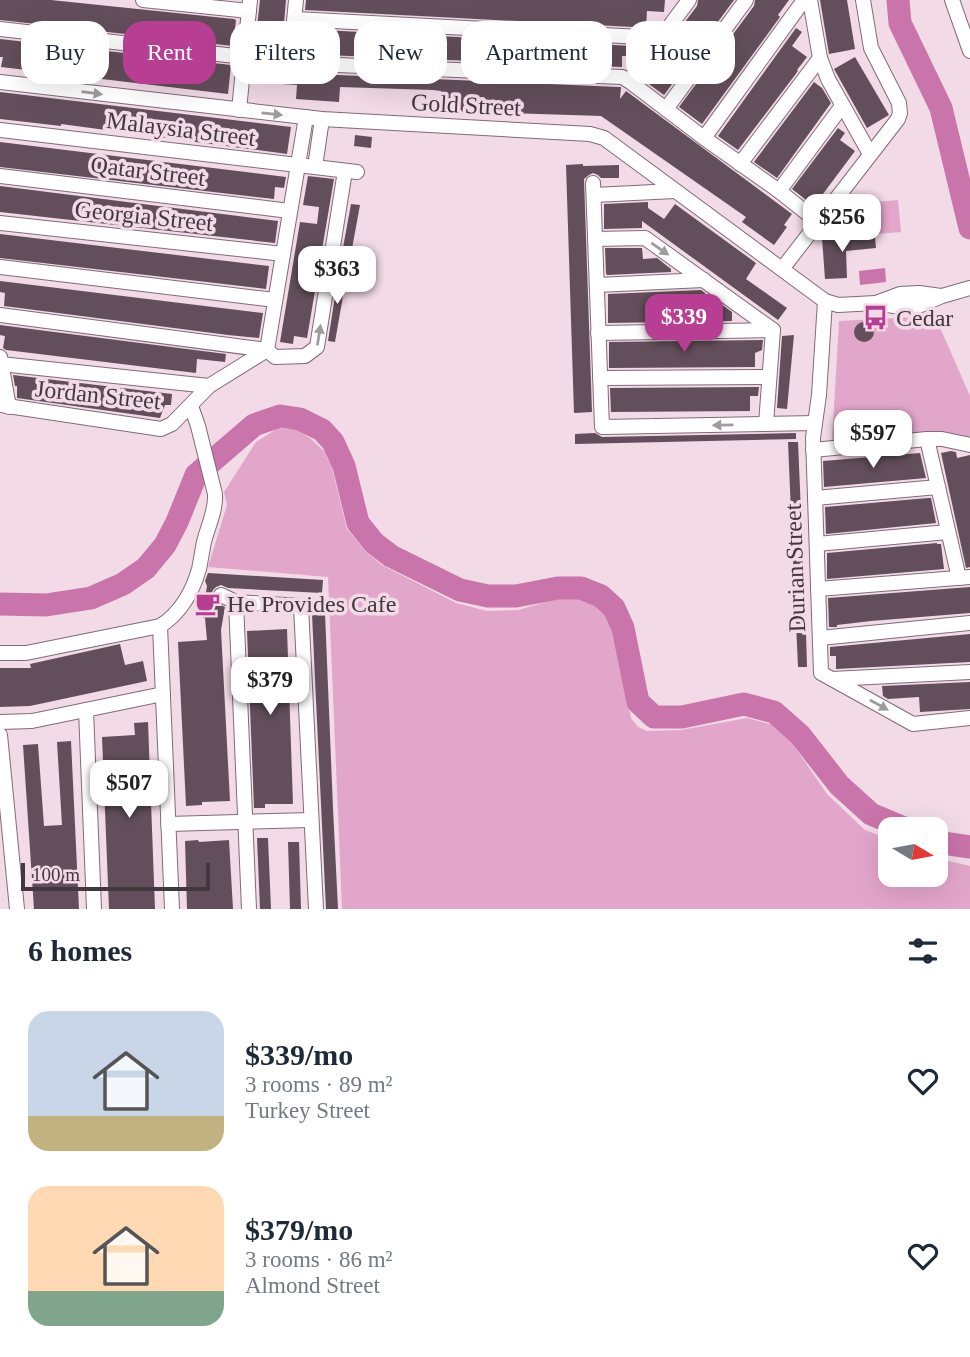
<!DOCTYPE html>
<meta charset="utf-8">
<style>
:root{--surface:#fff;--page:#f2f2f3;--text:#1f2937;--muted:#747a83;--accent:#b73e92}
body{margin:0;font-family:Georgia,serif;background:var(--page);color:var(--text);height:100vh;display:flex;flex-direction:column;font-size:26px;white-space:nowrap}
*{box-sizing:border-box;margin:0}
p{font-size:23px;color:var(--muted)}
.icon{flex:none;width:38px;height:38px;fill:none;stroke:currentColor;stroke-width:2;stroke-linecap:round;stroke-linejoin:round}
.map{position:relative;height:909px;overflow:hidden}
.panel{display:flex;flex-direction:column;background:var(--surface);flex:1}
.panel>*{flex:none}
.top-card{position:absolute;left:21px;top:21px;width:929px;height:63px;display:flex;gap:14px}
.needle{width:46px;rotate:100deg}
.tools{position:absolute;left:878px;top:817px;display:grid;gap:14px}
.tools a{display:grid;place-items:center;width:70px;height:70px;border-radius:14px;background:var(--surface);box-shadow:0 7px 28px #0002;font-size:35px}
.scale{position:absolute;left:21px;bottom:18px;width:189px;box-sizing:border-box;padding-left:7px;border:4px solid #42393e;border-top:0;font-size:19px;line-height:24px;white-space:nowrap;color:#42393e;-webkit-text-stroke:5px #f2dae7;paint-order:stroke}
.price{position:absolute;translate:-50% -60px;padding:0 16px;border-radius:14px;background:#fff;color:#222;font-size:23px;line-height:46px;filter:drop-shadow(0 2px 4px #0008)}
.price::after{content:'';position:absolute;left:50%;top:42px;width:21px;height:16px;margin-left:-10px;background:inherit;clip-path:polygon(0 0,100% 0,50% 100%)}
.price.current{background:var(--accent);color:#fff}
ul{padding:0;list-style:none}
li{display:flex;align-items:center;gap:21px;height:175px;padding:0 28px}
li span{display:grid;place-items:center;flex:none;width:196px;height:140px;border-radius:21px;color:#555}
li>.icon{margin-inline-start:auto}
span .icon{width:84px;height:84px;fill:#fffc;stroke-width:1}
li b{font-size:30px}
h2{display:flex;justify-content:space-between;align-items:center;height:84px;padding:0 28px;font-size:30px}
.chip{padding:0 24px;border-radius:21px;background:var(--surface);box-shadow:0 7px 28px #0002;font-size:24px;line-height:63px}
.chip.current{background:var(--accent);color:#fff}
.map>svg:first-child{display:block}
</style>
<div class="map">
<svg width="970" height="909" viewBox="0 0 970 909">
<rect width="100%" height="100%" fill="#f2dae7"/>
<!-- green -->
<g fill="#e3a6cb">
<polygon points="898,200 901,232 852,236 849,204"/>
<polygon points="935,316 970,396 970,439 832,442 839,321"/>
<polygon points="278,428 297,429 311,439 324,451 332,468 347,529 366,552 382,565 456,603 487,611 518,610 560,598 577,598 594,602 606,613 613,630 631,718 638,727 647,731 681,730 747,718 770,724 792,743 827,794 865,830 891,840 891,875 936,875 936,858 970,866 970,909 342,909 328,577 208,567 227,505 224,492 256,442"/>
</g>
<!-- water -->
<polygon fill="#c974aa" points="885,268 886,282 860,285 859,271"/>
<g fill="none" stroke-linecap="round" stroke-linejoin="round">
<!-- river -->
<g stroke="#c974aa" stroke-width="23">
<polyline points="898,0 900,23 941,108 970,228"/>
<polyline points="0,604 46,605 91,598 123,584 146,568 165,545 177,522 196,475 254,425 280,416 300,419 322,430 333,442 344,466 358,523 374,543 391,556 460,590 488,596 516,596 558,588 581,588 601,596 614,608 623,628 638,702 654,717 682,717 744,704 774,712 800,735 839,785 871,814 909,830"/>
<polyline points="936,840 943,843 970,847"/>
</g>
</g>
<!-- building -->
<g fill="#634f5b">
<polygon points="0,0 51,0 234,19 236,20 233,46 0,20"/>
<polygon points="260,0 286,0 280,71 290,73 619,87 621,87 620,99 626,91 792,214 784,225 787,227 774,245 742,222 746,217 601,116 440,111 441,91 433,90 340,87 339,102 296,99 297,85 251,82"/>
<polygon points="306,0 665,0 664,12 647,11 646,27 633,27 305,10"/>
<polygon points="698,0 734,0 664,95 642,79 697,6"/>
<polygon points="755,0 789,0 778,15 780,17 702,124 679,107 754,6"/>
<polygon points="820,0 847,0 855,49 829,54"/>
<polygon points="796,28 802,32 792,46 807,57 797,70 798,71 738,150 718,136"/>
<polygon points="303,29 632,46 631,56 622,56 622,67 301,54"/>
<polygon points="0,39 231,65 228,94 1,67 3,57 0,57"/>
<polygon points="855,57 889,115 867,128 834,69"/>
<polygon points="814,82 822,88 831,103 777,178 754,162"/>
<polygon points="0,92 291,127 287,154 61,124 61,126 0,119"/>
<polygon points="838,128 845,133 840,140 855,151 814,206 792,189"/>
<polygon points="355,135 372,137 371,148 354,146"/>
<polygon points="0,142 286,177 284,188 275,187 274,199 0,167"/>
<polygon points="583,164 583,166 619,165 619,178 601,178 598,175 593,173 589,175 584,179 592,412 574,413 566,165"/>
<polygon points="308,176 334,179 307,338 294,336 293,344 280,342 300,222 317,224 319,207 303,205"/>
<polygon points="0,186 278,221 275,243 0,212"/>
<polygon points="648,202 648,208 664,219 675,204 756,263 746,279 787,308 778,320 642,221 642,228 604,229 604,204"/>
<polygon points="351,204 360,205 349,265 340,264"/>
<polygon points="0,234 269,266 266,289 0,258"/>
<polygon points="845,237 845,239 875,237 876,248 846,251 847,278 825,279 822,238"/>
<polygon points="605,248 642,248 643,259 657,258 671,269 671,272 607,275 606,273"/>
<polygon points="339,271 347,273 335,342 328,341"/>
<polygon points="0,281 263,313 259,338 228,335 4,306 5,293 0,292"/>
<polygon points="701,290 705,293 705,301 712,305 721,304 732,312 732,321 608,323 608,294"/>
<circle cx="864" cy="332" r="10"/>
<polygon points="0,325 226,354 225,362 197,359 196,373 6,350 3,348 5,336 0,335"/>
<polygon points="794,335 787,409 777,408 782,336"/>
<polygon points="763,340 762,350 755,353 755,367 609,368 609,342"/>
<polygon points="13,375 172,394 171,405 165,405 160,418 17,398 17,386 15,386"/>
<polygon points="759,387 758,396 750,396 750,411 611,412 610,388"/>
<polygon points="595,433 602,437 796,433 796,439 575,444 575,434"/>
<polygon points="788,442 798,442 804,583 794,584"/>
<polygon points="951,451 956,452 957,458 970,455 970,567 966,568 941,453"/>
<polygon points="920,453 926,478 824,487 823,461"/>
<polygon points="928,498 931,498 936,523 826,534 825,507"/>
<polygon points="937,543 937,544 941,544 944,569 827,579 827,553"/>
<polygon points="208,573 323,580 322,593 228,588 221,585 216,587 213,590 211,595 214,601 225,607 221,630 230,801 202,802 202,805 186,806 178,642 207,640 205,618 202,617 207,586 205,581"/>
<polygon points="970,587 970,613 871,621 837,625 837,627 829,627 828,598"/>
<polygon points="805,600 807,667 798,667 795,601"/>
<polygon points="325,613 333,808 338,909 326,909 315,679 312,614"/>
<polygon points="287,629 293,804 265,804 265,808 254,808 247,631"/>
<polygon points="970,634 970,662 836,669 836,656 830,656 830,647"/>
<polygon points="120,644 125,665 143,661 147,681 30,706 0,707 0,668 31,668 30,664"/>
<polygon points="970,682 970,709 920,712 919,697 888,699 883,696 882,686"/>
<polygon points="148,722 155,909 109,909 102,737 135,735 134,723"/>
<polygon points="71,741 79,909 34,909 23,745 38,744 44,826 62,825 57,742"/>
<polygon points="257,838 268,838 271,909 260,909"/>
<polygon points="198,840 199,842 229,840 233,909 187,909 185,841"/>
<polygon points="288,842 299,842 301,909 290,909"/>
</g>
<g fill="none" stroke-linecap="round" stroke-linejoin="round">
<defs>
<g id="street">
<polyline points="143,0 249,11"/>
<polyline points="296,0 290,63 622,77 629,81 704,138 779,191 818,222"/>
<polyline points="810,0 820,58 828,79 870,154"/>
<polyline points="952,0 970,51"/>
<polyline points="295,19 660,38"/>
<polyline points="0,29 244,57"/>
<polyline points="629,81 689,0"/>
<polyline points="0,82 322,119 590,134 604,138 825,301 838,305 876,303 900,307 921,305 942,296 970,288"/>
<polyline points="666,109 746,0"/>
<polyline points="239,110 250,0"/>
<polyline points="0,130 357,172"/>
<polyline points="704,138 804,0"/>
<polyline points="740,164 820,58"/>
<polyline points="315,167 322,119"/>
<polyline points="0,176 290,211"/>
<polyline points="593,183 602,427 815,423"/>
<polyline points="779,191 842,106"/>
<polyline points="594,195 675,191"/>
<polyline points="0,223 283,254"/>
<polyline points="595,239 645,238 773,330 766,424"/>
<polyline points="0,267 275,300"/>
<polyline points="782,269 898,119 900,113 899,103 871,48 863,0"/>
<polyline points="597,285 704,280"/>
<polyline points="825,301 819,395 813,438 821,673 913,724 970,718"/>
<polyline points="876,303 900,294 919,293 941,296"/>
<polyline points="0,315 267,350"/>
<polyline points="598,333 773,330"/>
<polyline points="267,350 306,117"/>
<polyline points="267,350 275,357 305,356 317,347 345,171"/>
<polyline points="0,357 9,407"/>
<polyline points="1,364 209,386"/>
<polyline points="600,378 769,377"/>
<polyline points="0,405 161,429 172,424 209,386 267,350"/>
<polyline points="927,439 959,578"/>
<polyline points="813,450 927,439 942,439 970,445"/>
<polyline points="815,498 938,487"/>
<polyline points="817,544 948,532"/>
<polyline points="818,589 970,577"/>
<polyline points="221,595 236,602 301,606 316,909"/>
<polyline points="236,602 249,909"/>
<polyline points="160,626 172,909"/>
<polyline points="820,638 970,623"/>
<path d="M0,653H26L160,626C180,614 193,591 199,569C201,560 202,551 204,542C208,526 216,511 215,494L198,426L191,406"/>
<polyline points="832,679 970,672"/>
<polyline points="86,710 94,909"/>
<polyline points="0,722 32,721 163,694"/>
<polyline points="0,735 17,909"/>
<polyline points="168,824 311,820"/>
</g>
</defs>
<!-- street casing -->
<use href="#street" stroke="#806b78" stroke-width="16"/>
<!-- street -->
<use href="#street" stroke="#fff" stroke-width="14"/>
</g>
<!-- one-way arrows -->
<defs><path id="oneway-solid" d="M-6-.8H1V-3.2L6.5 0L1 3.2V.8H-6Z" transform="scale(1.75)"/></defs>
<g fill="#a09c9e">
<use href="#oneway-solid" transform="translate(92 93) rotate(7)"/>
<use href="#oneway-solid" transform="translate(272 114) rotate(6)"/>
<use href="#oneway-solid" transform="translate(660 249) rotate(35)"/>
<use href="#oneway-solid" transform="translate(319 335) rotate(-81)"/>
<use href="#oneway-solid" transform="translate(723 425) rotate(179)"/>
<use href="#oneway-solid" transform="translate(879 705) rotate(29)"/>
</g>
<!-- icons -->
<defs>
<symbol id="bus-bare" viewBox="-9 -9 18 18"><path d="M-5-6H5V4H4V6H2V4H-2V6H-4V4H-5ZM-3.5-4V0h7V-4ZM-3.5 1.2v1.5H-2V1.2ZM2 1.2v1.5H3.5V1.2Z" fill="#b73e92" stroke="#f2dae7" stroke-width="2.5" paint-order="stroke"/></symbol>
<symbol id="cafe-bare" viewBox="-9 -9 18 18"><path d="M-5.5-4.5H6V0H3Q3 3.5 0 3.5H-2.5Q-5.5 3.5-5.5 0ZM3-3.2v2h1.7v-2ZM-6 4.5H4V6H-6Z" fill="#b73e92" stroke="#f2dae7" stroke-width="2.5" paint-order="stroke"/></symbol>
</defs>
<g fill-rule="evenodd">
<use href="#bus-bare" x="858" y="300" width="35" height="35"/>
<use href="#cafe-bare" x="190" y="586" width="35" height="35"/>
</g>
<g text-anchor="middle" stroke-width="7" stroke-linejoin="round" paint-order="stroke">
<!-- street labels -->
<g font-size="24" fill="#42393e" stroke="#f2dae7">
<text transform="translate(466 105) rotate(3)" y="8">Gold Street</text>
<text transform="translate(181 129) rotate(7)" y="8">Malaysia Street</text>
<text transform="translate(148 171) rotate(7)" y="8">Qatar Street</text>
<text transform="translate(144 216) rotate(6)" y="8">Georgia Street</text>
<text transform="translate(98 395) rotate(6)" y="8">Jordan Street</text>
<text transform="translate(795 568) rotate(-92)" y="8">Durian Street</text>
</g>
<!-- poi labels -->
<g font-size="24" fill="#42393e" stroke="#f2dae7" text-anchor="start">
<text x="896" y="326">Cedar</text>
<text x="227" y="612">He Provides Cafe</text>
</g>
</g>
</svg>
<div class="tools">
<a><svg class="needle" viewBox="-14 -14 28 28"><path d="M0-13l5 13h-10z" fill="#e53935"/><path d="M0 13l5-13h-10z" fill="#747a83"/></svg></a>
</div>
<div class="scale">100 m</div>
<b class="price" style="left:842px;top:254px">$256</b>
<b class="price" style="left:337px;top:306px">$363</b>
<b class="price current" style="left:684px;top:354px">$339</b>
<b class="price" style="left:873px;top:470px">$597</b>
<b class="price" style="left:270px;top:717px">$379</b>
<b class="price" style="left:129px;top:820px">$507</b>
<div class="top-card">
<a class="chip">Buy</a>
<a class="chip current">Rent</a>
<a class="chip">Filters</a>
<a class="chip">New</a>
<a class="chip">Apartment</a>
<a class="chip">House</a>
</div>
</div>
<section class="panel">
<h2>6 homes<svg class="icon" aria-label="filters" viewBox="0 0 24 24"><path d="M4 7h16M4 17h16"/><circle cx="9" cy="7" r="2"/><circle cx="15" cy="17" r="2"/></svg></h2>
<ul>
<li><span style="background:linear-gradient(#c9d6e8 75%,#c2b280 0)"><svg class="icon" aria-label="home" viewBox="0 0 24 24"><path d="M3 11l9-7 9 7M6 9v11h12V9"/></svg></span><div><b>$339/mo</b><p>3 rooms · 89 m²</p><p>Turkey Street</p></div><svg class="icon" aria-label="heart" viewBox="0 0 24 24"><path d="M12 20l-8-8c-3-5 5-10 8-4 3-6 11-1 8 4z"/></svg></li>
<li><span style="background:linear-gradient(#ffd9b3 75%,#7fa58c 0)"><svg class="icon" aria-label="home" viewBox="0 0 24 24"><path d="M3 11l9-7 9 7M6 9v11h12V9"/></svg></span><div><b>$379/mo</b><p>3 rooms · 86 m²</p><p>Almond Street</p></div><svg class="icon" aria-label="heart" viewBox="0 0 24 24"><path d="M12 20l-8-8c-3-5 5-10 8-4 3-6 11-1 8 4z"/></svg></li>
</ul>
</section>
